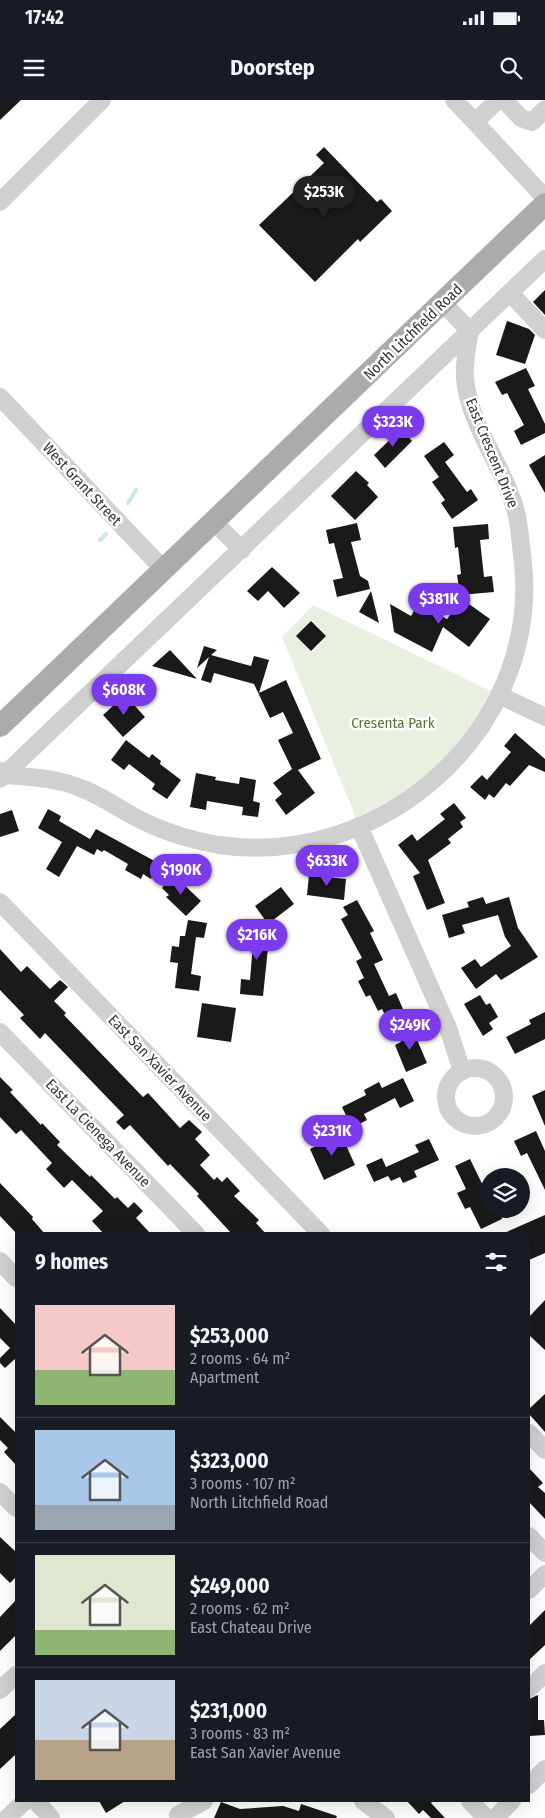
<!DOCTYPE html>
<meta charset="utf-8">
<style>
:root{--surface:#171b24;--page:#20242c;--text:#f1f3f6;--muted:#9ea1a6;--line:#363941;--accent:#7c3aed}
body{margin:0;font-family:"Fira Sans Condensed",sans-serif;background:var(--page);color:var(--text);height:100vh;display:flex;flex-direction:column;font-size:19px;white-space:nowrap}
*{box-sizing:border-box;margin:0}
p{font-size:16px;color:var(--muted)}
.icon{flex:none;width:28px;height:28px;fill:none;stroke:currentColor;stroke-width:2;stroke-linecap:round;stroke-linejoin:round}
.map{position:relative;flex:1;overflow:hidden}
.drawer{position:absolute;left:15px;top:1132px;width:515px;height:570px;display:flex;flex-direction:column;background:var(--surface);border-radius:0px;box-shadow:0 5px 20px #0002}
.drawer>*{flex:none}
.tools{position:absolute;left:480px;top:1068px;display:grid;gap:10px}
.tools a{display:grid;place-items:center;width:50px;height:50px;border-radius:50%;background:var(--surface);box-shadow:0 5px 20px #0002;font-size:25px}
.price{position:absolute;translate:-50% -42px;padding:0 11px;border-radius:18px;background:var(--accent);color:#fff;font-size:16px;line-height:32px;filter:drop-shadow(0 1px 2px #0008)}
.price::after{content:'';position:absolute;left:50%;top:30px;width:15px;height:11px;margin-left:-8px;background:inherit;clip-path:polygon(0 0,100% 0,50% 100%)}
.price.active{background:#222;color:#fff}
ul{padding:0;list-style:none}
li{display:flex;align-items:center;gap:15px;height:125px;padding:0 20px}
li+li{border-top:1px solid var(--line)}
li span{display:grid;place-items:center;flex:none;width:140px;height:100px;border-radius:0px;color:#555}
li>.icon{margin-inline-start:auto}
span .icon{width:60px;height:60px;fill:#fffc;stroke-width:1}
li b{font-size:21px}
h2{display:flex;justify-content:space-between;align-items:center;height:60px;padding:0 20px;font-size:21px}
.status{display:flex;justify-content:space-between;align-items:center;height:35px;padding:0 25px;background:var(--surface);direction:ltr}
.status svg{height:14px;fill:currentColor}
header{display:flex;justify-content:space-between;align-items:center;height:65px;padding:0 20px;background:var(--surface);font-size:22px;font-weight:700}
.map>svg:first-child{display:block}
</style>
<div class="status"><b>17:42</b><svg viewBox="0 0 49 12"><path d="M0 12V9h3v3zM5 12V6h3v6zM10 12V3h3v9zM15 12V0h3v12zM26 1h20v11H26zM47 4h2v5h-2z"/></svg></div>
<header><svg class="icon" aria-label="menu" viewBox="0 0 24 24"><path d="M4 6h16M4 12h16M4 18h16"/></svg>Doorstep<svg class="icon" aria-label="search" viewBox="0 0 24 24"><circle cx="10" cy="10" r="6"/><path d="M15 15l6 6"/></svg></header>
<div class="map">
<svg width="545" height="1718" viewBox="0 0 545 1718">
<rect width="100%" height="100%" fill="#fff"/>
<!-- green -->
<polygon fill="#e9f0e1" points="313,505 499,595 428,686 356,718 282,537"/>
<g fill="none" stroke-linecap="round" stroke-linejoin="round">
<!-- stream -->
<g stroke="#cce3f0" stroke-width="4">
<polyline points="128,403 136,390"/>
<polyline points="100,440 106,434"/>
</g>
</g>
<!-- building -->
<g fill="#1a1a1a">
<polygon points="0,0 21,0 0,20"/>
<polygon points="324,47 377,102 381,99 392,111 360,142 358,139 315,182 259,125 324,63 316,55"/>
<polygon points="545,190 545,215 533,202"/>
<polygon points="507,221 529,229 535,235 525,264 496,255"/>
<polygon points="526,268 535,286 528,289 545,324 545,333 521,345 514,331 524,325 507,293 502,295 495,282"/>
<polygon points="401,329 412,341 385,368 374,355"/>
<polygon points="444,342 454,355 445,362 467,392 471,389 478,400 452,419 441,403 445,400 432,382 439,377 424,356"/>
<polygon points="545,355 545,393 529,365"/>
<polygon points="356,371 369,383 367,385 378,397 355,420 331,396"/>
<polygon points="357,423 361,440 351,442 360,476 368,481 370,489 337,497 333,480 343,478 334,443 329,444 326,430"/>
<polygon points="488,424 489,439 480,440 484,477 492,476 494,492 460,495 457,475 461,474 458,447 455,448 453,427"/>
<polygon points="272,467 300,493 284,508 268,491 258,501 247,491"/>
<polygon points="371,491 379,523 359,512"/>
<polygon points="462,499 490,519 469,547 443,527 432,552 394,532 390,504 411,516 418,504 447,519"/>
<polygon points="311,521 326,536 311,551 296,536"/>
<polygon points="204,546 217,550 211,555 251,566 254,556 269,560 259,593 286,580 321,659 298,670 315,693 286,715 275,700 282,694 273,683 292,669 278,640 293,633 283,612 270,618 254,584 214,573 211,583 201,580 209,557 197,568"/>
<polygon points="170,550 197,579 152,566"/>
<polygon points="125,595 145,617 123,637 103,615"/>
<polygon points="515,633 545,659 545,672 529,665 510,686 506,683 494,698 489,694 485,700 470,687 482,675 487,680 511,652 504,646"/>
<polygon points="126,640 149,658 152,654 161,661 160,664 181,680 167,699 152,689 155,684 129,664 124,670 111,660"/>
<polygon points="196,673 216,677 215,680 239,684 240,677 256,680 253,701 260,703 258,717 242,715 243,707 207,701 206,710 190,707"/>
<polygon points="454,703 466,718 460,722 463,727 448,739 451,743 428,760 445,803 427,810 413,776 420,773 398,745 412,734 417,741 445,719 440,714"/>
<polygon points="48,709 61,716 59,721 90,739 96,729 160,764 151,779 143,774 141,779 125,770 128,764 104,750 102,752 97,749 94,755 77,746 59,777 46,769 62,742 38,728"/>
<polygon points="12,710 19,731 0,737 0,714"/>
<polygon points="174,775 201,801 186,816 166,797 169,795 162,788"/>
<polygon points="309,775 346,779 344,800 307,795"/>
<polygon points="281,787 294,804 268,824 255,806"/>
<polygon points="483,797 486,804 509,797 518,828 538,857 501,880 496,874 476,889 461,868 475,859 481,867 511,846 505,837 498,815 462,825 465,833 449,838 442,815 469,807 467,802"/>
<polygon points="357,800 374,831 370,833 383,860 374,864 389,896 396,893 403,909 386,917 382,909 378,911 370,895 366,897 358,881 364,878 356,861 362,858 341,819 348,815 343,807"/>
<polygon points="188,820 207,823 204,838 196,837 191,874 201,876 199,891 175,888 178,863 170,862 172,846 179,847 180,836 185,836"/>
<polygon points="246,826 270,829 263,896 240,894 241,879 250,880 253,843 245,842"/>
<polygon points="0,849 21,872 27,866 50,889 60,880 68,887 54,901 66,913 64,915 143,997 148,993 180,1028 189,1020 202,1032 195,1039 210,1055 200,1065 214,1080 217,1077 222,1082 227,1077 240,1091 234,1096 259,1120 256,1123 266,1134 232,1134 197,1096 199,1094 170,1064 168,1066 130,1025 124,1030 116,1022 124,1015 45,933 40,939 20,918 24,915 0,890"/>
<polygon points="480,895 486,905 490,903 498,917 489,923 493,929 483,936 464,904"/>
<polygon points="202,903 236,908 231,942 197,937"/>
<polygon points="545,912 545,939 515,954 506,937 531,924 529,920"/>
<polygon points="412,928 427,963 406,972 395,945 401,942 398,935"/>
<polygon points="0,977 13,990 10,992 41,1025 42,1023 60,1042 57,1045 90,1077 91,1075 115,1099 117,1097 128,1108 134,1102 143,1111 136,1118 151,1134 104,1134 92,1121 103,1111 72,1080 64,1088 46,1069 52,1063 21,1030 16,1034 0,1017"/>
<polygon points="403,978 414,1001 400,1008 395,998 364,1014 367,1020 352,1028 342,1007 366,995 364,990 379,982 382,988"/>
<polygon points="545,990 545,1026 532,996"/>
<polygon points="536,1031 545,1051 545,1090 527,1053 521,1056 514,1041"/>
<polygon points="341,1034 355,1065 324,1080 310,1049"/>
<polygon points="429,1039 439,1060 414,1071 417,1077 403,1083 400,1077 391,1081 388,1076 374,1082 366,1065 382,1058 386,1067 419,1052 415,1045"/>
<polygon points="470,1059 489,1098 489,1109 498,1109 502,1119 481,1129 470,1107 465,1109 457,1093 466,1089 455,1066"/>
<polygon points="0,1083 33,1117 32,1119 45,1134 17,1134 0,1116"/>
<polygon points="545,1115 545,1153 529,1160 529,1134 502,1134"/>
<polygon points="545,1200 545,1250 529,1235 529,1217"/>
<polygon points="0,1208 16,1225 16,1258 5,1268 0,1263 0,1258 10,1248 0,1238"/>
<polygon points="545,1294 545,1332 529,1314 529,1309"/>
<polygon points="0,1317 16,1333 16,1365 4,1352 8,1348 0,1340"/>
<polygon points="529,1368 543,1383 538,1387 545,1393 545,1419 529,1402"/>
<polygon points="0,1437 16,1452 16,1477 10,1483 0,1473"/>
<polygon points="16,1500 16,1535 0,1551 0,1517"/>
<polygon points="545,1510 545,1545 529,1560 529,1526"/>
<polygon points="538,1595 538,1620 544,1620 545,1635 529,1636 529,1599"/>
<polygon points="16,1614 16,1654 0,1669 0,1629"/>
<polygon points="99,1701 125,1701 106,1713"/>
<polygon points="407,1701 433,1701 431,1703 445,1718 431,1718 423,1710 419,1714"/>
<polygon points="221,1702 240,1709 283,1706 299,1711 301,1704 337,1716 336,1718 214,1718"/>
</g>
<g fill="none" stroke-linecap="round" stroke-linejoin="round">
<!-- minor -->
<g stroke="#d0d0d0" stroke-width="18">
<polyline points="454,0 475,22 498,0"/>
<polyline points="504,0 521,18 532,22 545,9"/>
<polyline points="475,22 545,98"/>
<polyline points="0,102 102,0"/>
<polyline points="510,193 545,230"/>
<polyline points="0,297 164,470"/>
<polyline points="214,422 242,450"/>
<polyline points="499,595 545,617"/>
<path d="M0,671L4,675C31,677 58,678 83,689C101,696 117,707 133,716C159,730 190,740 219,745C382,769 540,630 523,463C521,448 520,431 517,416C506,368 469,327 465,278C464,262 467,246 470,231L443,203"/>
<polyline points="0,679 545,159"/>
<polyline points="359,726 448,928 462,971"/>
<polyline points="0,802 321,1134"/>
<polyline points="0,932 196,1134"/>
<circle cx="475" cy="997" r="29"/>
<polyline points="0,1161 16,1178"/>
<polyline points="529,1333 545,1350"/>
<polyline points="0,1392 16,1408"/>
<polyline points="529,1436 545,1453"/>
<polyline points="529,1490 545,1474"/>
<polyline points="529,1589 545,1573"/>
<polyline points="0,1590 16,1575"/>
<polyline points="529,1685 545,1669"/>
<polyline points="36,1701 51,1718"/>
<polyline points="363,1701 386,1718"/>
<polyline points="470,1701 486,1718"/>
<polyline points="178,1715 204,1701"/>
<polyline points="7,1718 25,1701"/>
<polyline points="495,1718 512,1701"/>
</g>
<!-- major -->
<polyline stroke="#ababab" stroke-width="22" points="0,626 545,104"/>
</g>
<g text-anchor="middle" stroke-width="5" stroke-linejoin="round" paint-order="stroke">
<!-- street labels -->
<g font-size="15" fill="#333" stroke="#fff">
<text transform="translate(413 232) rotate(-44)" y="5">North Litchfield Road</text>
<text transform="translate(492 353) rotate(68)" y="5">East Crescent Drive</text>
<text transform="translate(82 384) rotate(47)" y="5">West Grant Street</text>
<text transform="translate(160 968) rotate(46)" y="5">East San Xavier Avenue</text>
<text transform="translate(98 1033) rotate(46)" y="5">East La Cienega Avenue</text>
</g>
<!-- park labels -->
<g font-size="15" fill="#57743b" stroke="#fff">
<text x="393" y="628">Cresenta Park</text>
</g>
</g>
</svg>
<div class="tools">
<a><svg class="icon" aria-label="layers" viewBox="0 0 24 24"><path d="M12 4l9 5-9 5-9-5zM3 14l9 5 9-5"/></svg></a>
</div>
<b class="price active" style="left:324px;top:118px">$253K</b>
<b class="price" style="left:393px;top:348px">$323K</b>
<b class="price" style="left:439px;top:525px">$381K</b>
<b class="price" style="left:124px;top:616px">$608K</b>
<b class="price" style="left:327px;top:787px">$633K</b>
<b class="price" style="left:181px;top:796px">$190K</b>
<b class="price" style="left:257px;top:861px">$216K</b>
<b class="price" style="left:410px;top:951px">$249K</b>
<b class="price" style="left:332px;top:1057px">$231K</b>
<section class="drawer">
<h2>9 homes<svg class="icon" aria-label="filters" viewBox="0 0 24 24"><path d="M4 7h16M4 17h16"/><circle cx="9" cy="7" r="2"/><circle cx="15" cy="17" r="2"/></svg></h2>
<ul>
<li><span style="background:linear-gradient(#f6c9c9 65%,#8fb573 0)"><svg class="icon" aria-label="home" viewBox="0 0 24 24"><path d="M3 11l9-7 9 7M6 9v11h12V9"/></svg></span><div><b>$253,000</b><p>2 rooms · 64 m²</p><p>Apartment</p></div></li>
<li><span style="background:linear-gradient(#a9c7e8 75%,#9aa5b1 0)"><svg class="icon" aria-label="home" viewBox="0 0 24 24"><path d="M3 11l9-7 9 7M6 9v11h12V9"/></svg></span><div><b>$323,000</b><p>3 rooms · 107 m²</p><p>North Litchfield Road</p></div></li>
<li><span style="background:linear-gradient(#dfe7d0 75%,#8fb573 0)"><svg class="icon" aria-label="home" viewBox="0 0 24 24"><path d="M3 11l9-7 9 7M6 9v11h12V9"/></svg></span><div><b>$249,000</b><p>2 rooms · 62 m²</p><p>East Chateau Drive</p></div></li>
<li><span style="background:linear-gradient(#c9d6e8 60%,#b9a48a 0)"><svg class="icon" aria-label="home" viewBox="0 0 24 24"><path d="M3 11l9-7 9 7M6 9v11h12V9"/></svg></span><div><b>$231,000</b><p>3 rooms · 83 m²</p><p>East San Xavier Avenue</p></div></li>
</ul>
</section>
</div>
